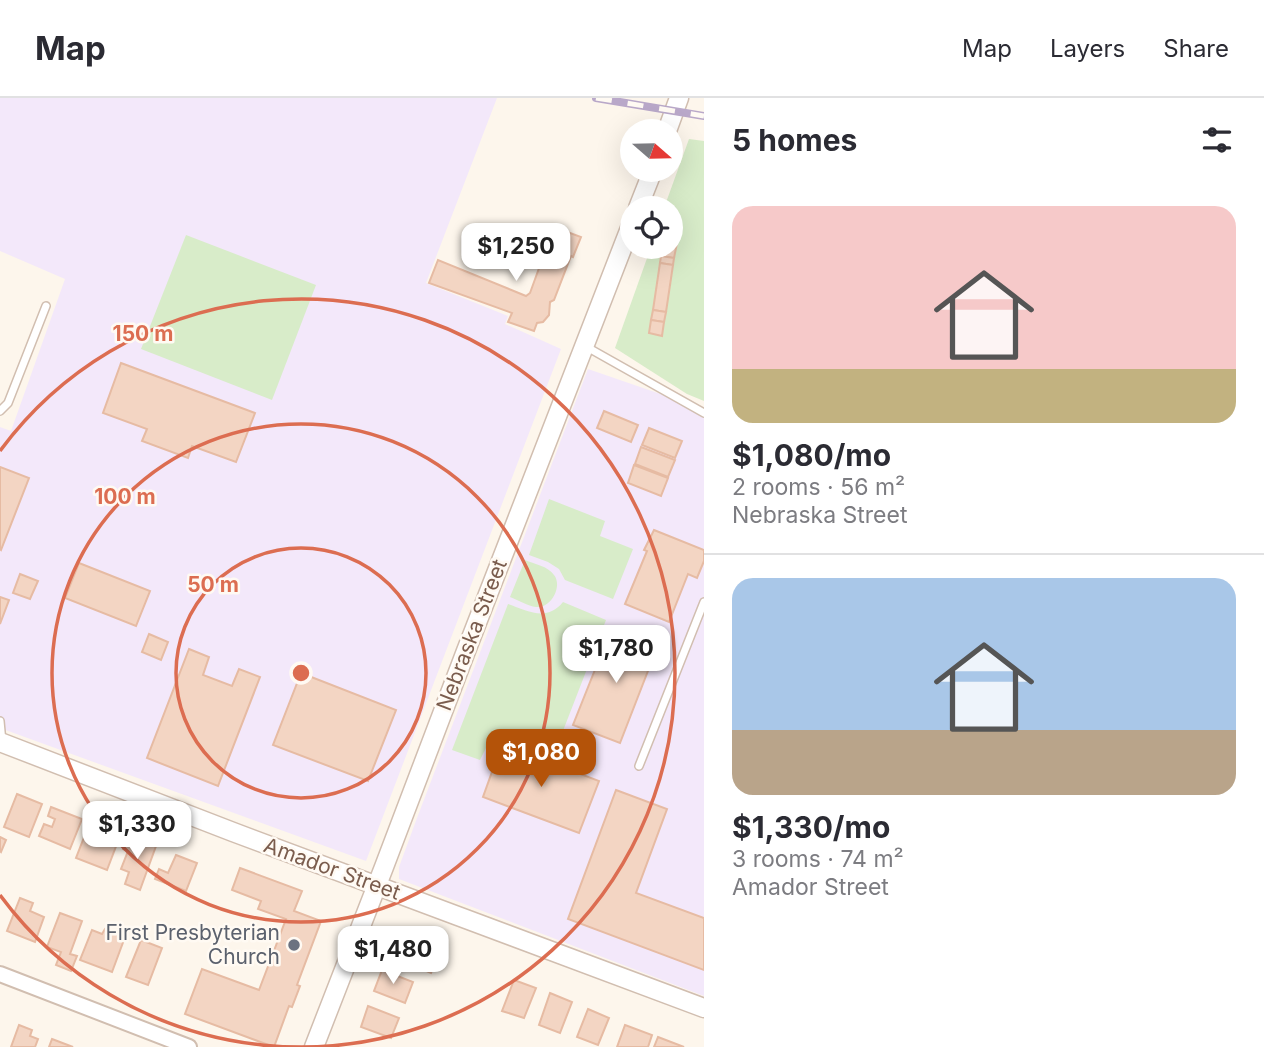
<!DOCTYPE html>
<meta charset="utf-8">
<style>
:root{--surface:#fff;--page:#f2f2f3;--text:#2b2b33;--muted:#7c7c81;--line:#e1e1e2;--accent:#b45309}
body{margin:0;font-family:Inter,sans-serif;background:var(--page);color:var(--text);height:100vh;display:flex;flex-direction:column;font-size:26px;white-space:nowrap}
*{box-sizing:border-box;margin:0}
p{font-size:23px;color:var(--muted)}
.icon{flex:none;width:38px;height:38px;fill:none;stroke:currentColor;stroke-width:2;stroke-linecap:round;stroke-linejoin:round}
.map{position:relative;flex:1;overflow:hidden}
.drawer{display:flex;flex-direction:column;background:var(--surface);width:560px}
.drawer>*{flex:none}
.needle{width:46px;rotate:110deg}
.buttons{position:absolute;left:620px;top:21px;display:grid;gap:14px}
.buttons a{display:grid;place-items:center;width:63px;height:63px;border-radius:50%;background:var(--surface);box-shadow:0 7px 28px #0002;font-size:35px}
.price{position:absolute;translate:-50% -60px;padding:0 16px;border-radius:14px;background:#fff;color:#222;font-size:23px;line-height:46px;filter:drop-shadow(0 2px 4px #0008)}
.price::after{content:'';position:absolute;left:50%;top:42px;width:21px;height:16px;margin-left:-10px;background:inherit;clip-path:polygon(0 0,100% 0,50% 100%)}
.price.on{background:var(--accent);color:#fff}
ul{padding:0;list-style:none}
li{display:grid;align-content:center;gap:14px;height:371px;padding:0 28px}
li+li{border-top:2px solid var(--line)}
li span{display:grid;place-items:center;height:217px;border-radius:21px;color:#555}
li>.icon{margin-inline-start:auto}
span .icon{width:126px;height:126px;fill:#fffc;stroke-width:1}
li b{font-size:30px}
h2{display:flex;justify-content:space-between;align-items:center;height:84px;padding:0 28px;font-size:30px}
header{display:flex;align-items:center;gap:42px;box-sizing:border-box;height:98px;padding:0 35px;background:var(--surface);border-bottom:2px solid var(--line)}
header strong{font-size:33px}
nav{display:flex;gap:38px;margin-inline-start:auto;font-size:24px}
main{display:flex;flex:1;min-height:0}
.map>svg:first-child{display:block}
</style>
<header>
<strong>Map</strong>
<nav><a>Map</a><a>Layers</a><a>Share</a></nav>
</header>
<main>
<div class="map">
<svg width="704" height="949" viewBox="0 0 704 949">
<rect width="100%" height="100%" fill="#fdf6ec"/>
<!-- education -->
<g fill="#f3e8fa">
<polygon points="0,0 497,0 426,185 508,218 505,226 561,251 366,763 0,630 0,329 11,333 65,181 0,153"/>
<polygon points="588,271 704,311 704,898 399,781 399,769 417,720"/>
</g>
<!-- green -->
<g fill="#d8ecc9">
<polygon points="689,41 704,43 704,303 687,296 615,250 651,149 670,149 670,110 664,110"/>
<polygon points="186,137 316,187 272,302 141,251"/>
<polygon points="549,401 605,423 600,438 633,451 613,501 565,482 559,471 548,464 529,457"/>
<path d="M525,462C534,466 548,468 554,477C563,488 551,511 536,509C528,508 518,502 510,499Z"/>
<path d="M563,504L606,522L554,656L503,638L499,642L488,646L480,662L452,652L508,506C528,513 547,524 563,504Z"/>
</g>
<!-- building -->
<g fill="#f3d5c3" stroke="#e6bba3" stroke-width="2">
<polygon points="554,129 581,139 573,159 571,158 554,202 550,204 549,217 543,224 537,225 534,233 508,224 512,215 429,185 438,162 526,198 530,195"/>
<polygon points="670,144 677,145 674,160 661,158 663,149 670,149"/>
<polygon points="661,158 674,160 673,167 660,165"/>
<polygon points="660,165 673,167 666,214 653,212"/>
<polygon points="653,212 666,214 664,224 651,222"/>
<polygon points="651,222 664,224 662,238 649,235"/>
<polygon points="121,265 255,315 236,364 192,348 188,360 142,343 147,331 103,315"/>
<polygon points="604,313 638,327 631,344 597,330"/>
<polygon points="649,330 682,343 675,360 642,347"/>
<polygon points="641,349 675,362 668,379 635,366"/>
<polygon points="634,367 668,380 661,398 628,385"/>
<polygon points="0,369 29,380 1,452 0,451"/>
<polygon points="654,432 704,452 704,463 697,480 688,476 669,524 625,506 647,453 644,452"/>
<polygon points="79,465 150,493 136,528 65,500"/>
<polygon points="20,476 38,483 30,501 13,495"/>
<polygon points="0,499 9,502 0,526"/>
<polygon points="612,529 658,547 620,645 573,627"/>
<polygon points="149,536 168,544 161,562 142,554"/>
<polygon points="189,551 209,559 203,577 232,588 239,571 260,579 218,688 147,660"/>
<polygon points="301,575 396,612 368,683 273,647"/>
<polygon points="502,646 599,683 579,735 483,699"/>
<polygon points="616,692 667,711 636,795 704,820 704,872 568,821"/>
<polygon points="17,696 42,706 29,739 4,729"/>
<polygon points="51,709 82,721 70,751 39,738 44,726 52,729 55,721 48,718"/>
<polygon points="90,724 106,730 103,738 118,743 107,772 76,760"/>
<polygon points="128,738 156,748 140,792 125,786 129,774 121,771 128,753 123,751"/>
<polygon points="0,739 6,742 1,754 0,753"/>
<polygon points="176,757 197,765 186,793 155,781 159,771 168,775"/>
<polygon points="240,770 302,793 294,813 321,823 297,887 300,888 292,909 289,908 274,949 185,916 202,871 259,892 286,821 258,811 261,803 232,792"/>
<polygon points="20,800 33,805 30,813 44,819 35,844 7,833"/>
<polygon points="60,815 82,823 70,856 77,858 71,873 56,867 61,854 47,849"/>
<polygon points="105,831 125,839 112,874 80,862 92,832 102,836"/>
<polygon points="399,837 440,853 431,875 390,858"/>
<polygon points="141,842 162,850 148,887 126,879"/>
<polygon points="382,872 413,884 405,905 374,893"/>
<polygon points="514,882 536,890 524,920 502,913"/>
<polygon points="550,895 572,904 560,935 539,927"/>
<polygon points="368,908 399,920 391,940 361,929"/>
<polygon points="588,911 609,920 598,947 577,939"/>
<polygon points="19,927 32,932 30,938 38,941 35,949 11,949"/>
<polygon points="625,927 652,937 648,949 617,949"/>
<polygon points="658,939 684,949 654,949"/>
<polygon points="52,941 73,949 49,949"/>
</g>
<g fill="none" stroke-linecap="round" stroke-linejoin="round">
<defs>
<g id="service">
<polyline points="585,248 704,315"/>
<polyline points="0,313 8,305 46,208"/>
<polyline points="0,623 2,644"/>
<polyline points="639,668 704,504"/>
</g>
<polyline id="minor" points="0,876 189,949"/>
<g id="tertiary">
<polyline points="667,33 679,0"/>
<polyline points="638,110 653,72"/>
<polyline points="0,644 233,734 704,910"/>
<polyline points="314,949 384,769 466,553 632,125"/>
</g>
</defs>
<!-- service casing -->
<use href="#service" stroke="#d1beb0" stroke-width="10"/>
<!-- minor casing -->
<use href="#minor" stroke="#d1beb0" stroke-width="18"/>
<!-- tertiary casing -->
<use href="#tertiary" stroke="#d1beb0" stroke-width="21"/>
<!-- service -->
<use href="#service" stroke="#fff" stroke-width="7"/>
<!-- minor -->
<use href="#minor" stroke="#fff" stroke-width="14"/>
<!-- tertiary -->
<use href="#tertiary" stroke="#fff" stroke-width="18"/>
<defs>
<polyline id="rail" points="596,0 704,18"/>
</defs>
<!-- rail casing -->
<use href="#rail" stroke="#b9a8c9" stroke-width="8"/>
<!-- rail -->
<use href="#rail" stroke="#fffaf3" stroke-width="5" stroke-dasharray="16" stroke-linecap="butt"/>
</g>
<!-- distance rings -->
<g fill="none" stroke="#dc6d51" stroke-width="3.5">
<circle cx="301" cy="575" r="125"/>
<circle cx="301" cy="575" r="249"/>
<path d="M0 353A374 374 0 1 1 0 797"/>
</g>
<!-- markers -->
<circle fill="#6b7280" stroke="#fffaf3" stroke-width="2.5" cx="294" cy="847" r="7"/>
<g text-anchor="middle" stroke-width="5" stroke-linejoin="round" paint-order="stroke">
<!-- street labels -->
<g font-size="21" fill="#7a5c4d" stroke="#fffaf3">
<text transform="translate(472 537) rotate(-69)" y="7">Nebraska Street</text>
<text transform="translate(332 771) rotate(20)" y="7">Amador Street</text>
</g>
<!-- worship labels -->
<g font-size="21" fill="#5b616d" stroke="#fffaf3" text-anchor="end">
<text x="280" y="842">First Presbyterian<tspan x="280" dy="24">Church</tspan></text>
</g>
</g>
<circle cx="301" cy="575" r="10" fill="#dc6d51" stroke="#fffaf3" stroke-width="3.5"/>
<g font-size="21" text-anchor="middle" font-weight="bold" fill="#dc6d51" stroke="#fffaf3" stroke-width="5" stroke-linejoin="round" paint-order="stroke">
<text x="143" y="243">150 m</text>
<text x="125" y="406">100 m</text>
<text x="213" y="494">50 m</text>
</g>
</svg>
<div class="buttons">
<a><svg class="needle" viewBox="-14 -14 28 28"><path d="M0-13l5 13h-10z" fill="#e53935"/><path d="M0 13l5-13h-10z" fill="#7c7c81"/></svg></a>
<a><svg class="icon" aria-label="locate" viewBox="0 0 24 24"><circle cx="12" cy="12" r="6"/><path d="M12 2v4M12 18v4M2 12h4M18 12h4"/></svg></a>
</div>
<b class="price" style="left:516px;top:185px">$1,250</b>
<b class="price" style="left:616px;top:587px">$1,780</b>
<b class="price on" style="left:541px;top:691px">$1,080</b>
<b class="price" style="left:137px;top:763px">$1,330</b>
<b class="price" style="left:393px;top:888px">$1,480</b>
</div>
<section class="drawer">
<h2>5 homes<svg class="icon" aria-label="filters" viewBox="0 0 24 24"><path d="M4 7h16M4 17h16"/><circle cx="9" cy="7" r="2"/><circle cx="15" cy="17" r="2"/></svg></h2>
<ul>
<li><span style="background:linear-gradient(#f6c9c9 75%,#c2b280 0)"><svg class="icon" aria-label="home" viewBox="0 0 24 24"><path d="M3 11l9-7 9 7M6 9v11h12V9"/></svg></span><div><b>$1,080/mo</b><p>2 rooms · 56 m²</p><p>Nebraska Street</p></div></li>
<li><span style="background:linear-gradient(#a9c7e8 70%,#b9a48a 0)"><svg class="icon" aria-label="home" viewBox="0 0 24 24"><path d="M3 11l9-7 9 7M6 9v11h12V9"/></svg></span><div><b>$1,330/mo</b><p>3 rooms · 74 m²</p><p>Amador Street</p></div></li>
</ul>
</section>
</main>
